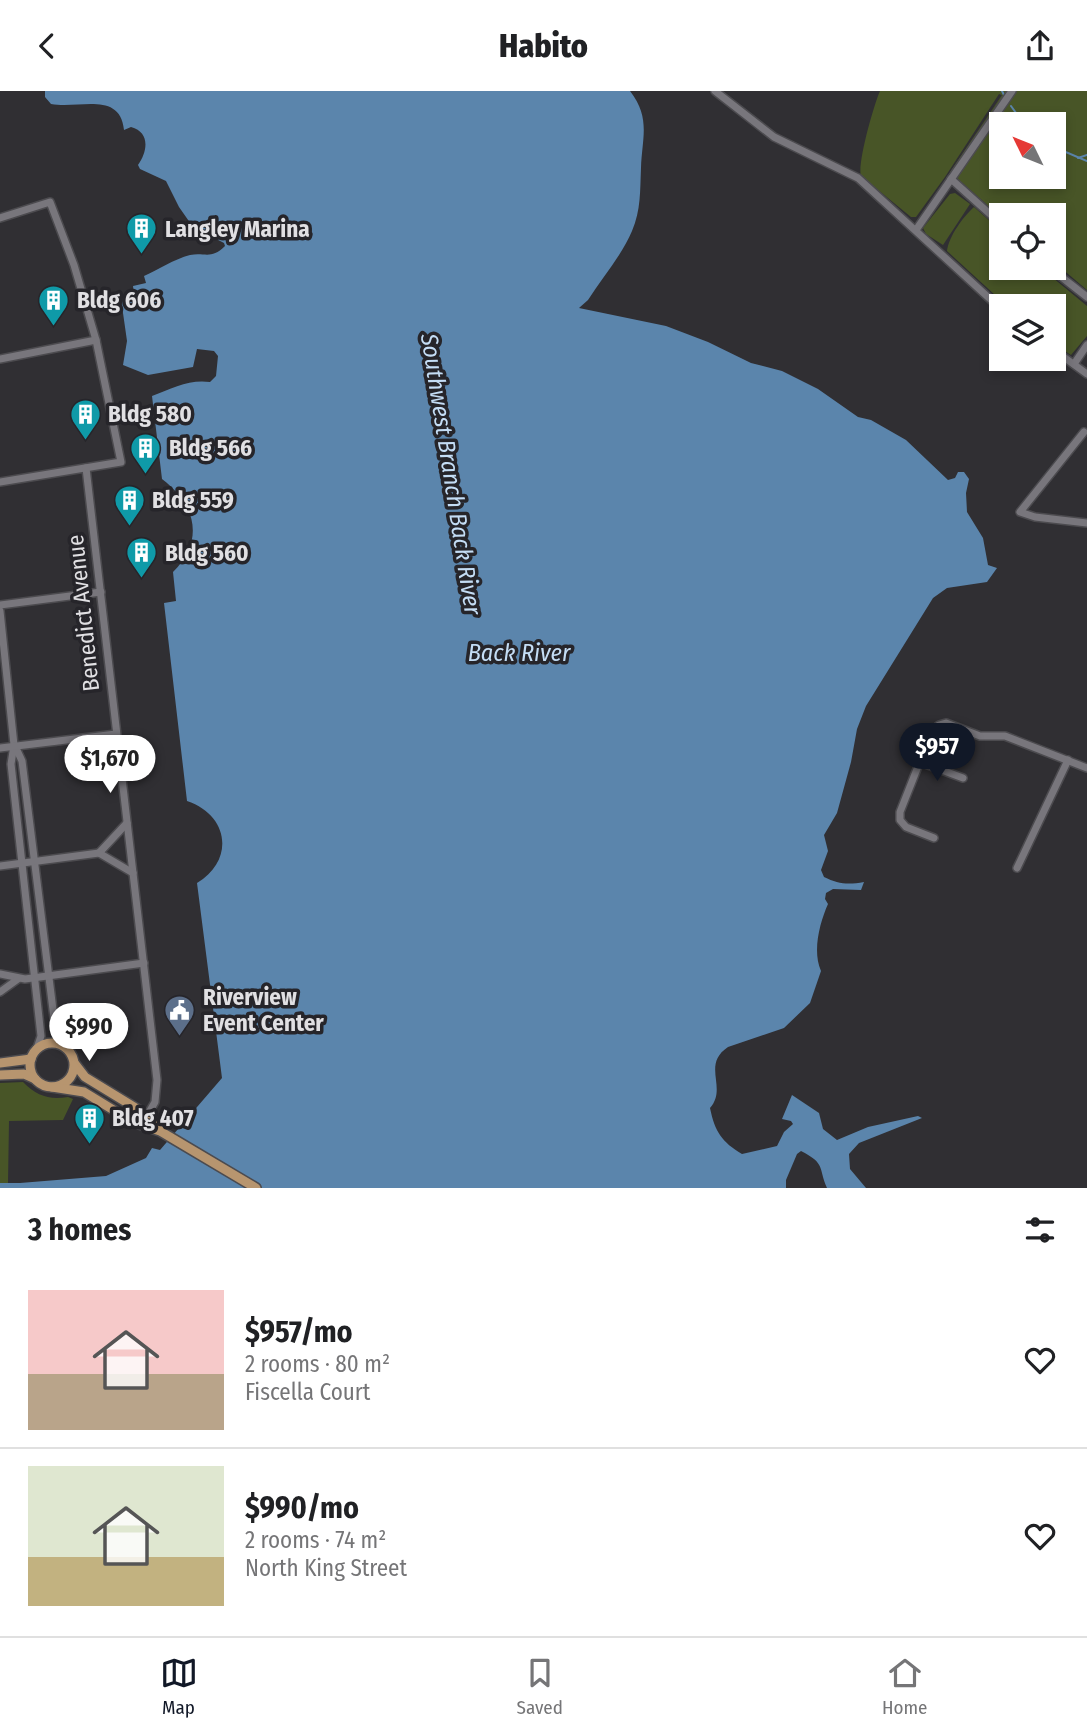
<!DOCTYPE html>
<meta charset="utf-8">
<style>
:root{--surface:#fff;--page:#f2f2f2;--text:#202124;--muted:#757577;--line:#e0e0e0;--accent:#111827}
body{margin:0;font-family:"Fira Sans Condensed",sans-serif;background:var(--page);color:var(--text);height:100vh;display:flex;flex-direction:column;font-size:26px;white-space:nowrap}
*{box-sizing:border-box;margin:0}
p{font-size:23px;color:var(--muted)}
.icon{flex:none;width:38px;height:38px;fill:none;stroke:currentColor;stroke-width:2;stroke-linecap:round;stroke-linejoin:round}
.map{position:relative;height:1097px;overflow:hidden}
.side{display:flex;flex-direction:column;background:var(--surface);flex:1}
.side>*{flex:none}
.needle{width:46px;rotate:313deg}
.tools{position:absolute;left:989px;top:21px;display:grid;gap:14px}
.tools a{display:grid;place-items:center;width:77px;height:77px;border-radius:0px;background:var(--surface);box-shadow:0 4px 10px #0003;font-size:35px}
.price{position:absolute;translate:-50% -60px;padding:0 16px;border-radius:24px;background:#fff;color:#222;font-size:23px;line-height:46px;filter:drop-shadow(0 2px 4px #0008)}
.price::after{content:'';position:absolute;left:50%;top:42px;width:21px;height:16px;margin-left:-10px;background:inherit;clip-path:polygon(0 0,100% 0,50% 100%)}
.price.current{background:var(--accent);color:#fff}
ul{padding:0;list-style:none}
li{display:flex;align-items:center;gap:21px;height:175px;padding:0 28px}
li+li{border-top:2px solid var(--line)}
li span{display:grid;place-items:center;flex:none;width:196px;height:140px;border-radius:0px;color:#555}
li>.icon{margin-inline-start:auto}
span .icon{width:84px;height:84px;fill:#fffc;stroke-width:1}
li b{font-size:30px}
h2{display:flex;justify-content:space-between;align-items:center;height:84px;padding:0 28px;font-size:30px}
header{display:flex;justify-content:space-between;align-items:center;height:91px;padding:0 28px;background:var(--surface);font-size:32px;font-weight:800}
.dock{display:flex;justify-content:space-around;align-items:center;height:98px;border-top:2px solid var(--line);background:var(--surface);font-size:19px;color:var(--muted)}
.dock a{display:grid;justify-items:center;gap:4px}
.dock .current{color:var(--accent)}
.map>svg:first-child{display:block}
</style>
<header><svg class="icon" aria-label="back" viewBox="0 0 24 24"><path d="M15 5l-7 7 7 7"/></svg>Habito<svg class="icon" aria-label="share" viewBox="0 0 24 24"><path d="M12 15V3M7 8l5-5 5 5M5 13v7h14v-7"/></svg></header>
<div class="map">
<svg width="1087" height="1097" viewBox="0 0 1087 1097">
<rect width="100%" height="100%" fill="#302f33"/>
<!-- green -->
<g fill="#485527" fill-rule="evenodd">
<path d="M880,0H1087V199L1054,171V124H1001V126L950,81L1002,4L999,3L945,86L916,126H911L861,85C857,73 874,13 880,0ZM1001,33H1054V86H1001Z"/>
<polygon points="955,102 970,113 943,154 926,143 923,137 950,103"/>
<path d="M974,116L1001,140V177H1041L1087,215V245L1071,264L1054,253V215H1007L947,160C949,145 963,126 974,116Z"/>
<path d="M23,991C37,1005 49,1009 68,1006L73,1008L63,1029L9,1030L8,1092H0V992Z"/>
</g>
<!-- water -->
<path fill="#5b85ac" d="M45,0H630C651,27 642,47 641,77C640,100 641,119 632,140C622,164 602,187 588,209L579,217L666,235L708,251L751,272L782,280L818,298L858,326L871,329L906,349L948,389L955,387L958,381H964L969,388L966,402L967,421L983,447L988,474L997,477L987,491L947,497L933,507L866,615L857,638L851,671L837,722L824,744L828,760L821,779L824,786C838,793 848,794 864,791L861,799L833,798L826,802L825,808L828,813C820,831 812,860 821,880L810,912L784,937L728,956C701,974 728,997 710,1017C715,1041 722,1051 742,1063L777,1055L784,1041L793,1033L791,1030L782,1028L792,1004L819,1022L823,1038L837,1049L868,1036L918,1025L922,1027L859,1052L849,1063L850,1078L866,1097H827C818,1076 826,1073 801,1060L797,1063L786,1089V1097H0V1092H20L106,1085L146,1067L152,1057L160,1059L222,987L197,792C235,769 229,724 187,710L164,512L176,510L173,481C205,449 196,414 162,388L152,305C172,297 190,288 210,291L216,285L218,265L214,260L197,258L193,276L148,284L123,274L127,250L122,215L123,207L134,203L133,195L146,192L144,185C158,179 174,168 190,164C205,161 211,169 225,155L224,152L193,136L179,116L166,90L140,78L138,74C148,60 150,41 131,36L124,39C120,0 80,18 51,13L45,6Z"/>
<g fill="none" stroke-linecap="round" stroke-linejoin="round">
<!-- stream -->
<g stroke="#5b85ac" stroke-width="2">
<polyline points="1002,0 1004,4"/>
<polyline points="1011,15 1024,33"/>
<polyline points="1054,56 1087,70"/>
<polyline points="1078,67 1087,64"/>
</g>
<defs>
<g id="minor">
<polyline points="715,0 774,46 858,87 1001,218"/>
<polyline points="951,88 1001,133"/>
<polyline points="0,127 50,111 74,174 96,249 121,371 0,391"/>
<polyline points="916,139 1012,0"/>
<polyline points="1050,177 1087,206"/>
<polyline points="1054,259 1087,283"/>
<polyline points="0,268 96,249"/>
<polyline points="1074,273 1087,254"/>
<polyline points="1084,341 1020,421 1035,426 1087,432"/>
<polyline points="86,377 157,989 155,1011 144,1030"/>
<polyline points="0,514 101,501"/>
<polyline points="0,520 14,654 11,673 41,945 36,960"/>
<polyline points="15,655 22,670 56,943 65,956"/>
<polyline points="0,657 116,643"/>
<polyline points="920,671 963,687"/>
<polyline points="934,747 906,736 900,729 900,721 932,640 939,634 946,632 980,645 1005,645 1087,677"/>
<polyline points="99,762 127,732"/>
<polyline points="0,775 99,762 133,782"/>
<polyline points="1017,777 1068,669"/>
<polyline points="0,883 25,888 144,872"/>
<polyline points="0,901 18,888"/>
</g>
<g id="major">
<circle cx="52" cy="974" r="22"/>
<polyline points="0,972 31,968"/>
<polyline points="75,973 85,986 139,1019 159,1039"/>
<polyline points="0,984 24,983 35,988"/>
<polyline points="52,996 84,1001 133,1031 160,1040 256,1097"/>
</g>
</defs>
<!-- minor casing -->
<use href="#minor" stroke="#4c4b4f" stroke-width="10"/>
<!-- major casing -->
<use href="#major" stroke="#4c4b4f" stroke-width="12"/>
<!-- minor -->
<use href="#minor" stroke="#78767c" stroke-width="7"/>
<!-- major -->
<use href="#major" stroke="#b7956f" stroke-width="9"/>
</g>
<!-- icons -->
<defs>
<symbol id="building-pin" viewBox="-11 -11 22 30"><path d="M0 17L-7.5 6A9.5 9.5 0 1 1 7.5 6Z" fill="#0f9aa8" stroke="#26252a"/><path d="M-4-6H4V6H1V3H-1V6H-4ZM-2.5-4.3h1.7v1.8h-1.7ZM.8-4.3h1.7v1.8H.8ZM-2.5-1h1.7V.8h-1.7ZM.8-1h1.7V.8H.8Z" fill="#fff"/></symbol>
<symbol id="civic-pin" viewBox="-11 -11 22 30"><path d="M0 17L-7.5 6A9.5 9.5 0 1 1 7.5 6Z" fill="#5c6f8a" stroke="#26252a"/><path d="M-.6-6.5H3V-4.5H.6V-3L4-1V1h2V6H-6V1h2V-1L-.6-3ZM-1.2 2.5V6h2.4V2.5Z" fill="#fff"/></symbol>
</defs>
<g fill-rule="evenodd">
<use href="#building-pin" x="124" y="120" width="35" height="47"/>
<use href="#building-pin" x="36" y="192" width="35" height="47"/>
<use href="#building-pin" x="68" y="306" width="35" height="47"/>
<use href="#building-pin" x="128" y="340" width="35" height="47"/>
<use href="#building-pin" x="112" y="392" width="35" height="47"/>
<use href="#building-pin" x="124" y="444" width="35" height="47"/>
<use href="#civic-pin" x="162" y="902" width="35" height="47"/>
<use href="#building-pin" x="72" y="1010" width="35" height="47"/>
</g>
<g text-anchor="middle" stroke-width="7" stroke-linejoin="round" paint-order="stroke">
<!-- poi labels -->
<g font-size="23" font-weight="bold" fill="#e1e0e3" stroke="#26252a" text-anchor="start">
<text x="165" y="146">Langley Marina</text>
<text x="77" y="217">Bldg 606</text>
<text x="108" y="331">Bldg 580</text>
<text x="169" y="365">Bldg 566</text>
<text x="152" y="417">Bldg 559</text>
<text x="165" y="470">Bldg 560</text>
<text x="203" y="914">Riverview<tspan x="203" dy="26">Event Center</tspan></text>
<text x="112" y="1035">Bldg 407</text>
</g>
<!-- street labels -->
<g font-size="23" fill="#e1e0e3" stroke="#26252a">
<text transform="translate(83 522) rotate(-96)" y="8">Benedict Avenue</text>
</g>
<!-- water labels -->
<g font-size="24" font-style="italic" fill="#c4ddf5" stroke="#26252a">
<text transform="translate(451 383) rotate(81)" y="8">Southwest Branch Back River</text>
<text x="519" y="570">Back River</text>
</g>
</g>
</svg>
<div class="tools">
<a><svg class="needle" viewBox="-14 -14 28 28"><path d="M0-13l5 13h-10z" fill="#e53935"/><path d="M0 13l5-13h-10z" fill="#757577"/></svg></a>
<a><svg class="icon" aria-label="locate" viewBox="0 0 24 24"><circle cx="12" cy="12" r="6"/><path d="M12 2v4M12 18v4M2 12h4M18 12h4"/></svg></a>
<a><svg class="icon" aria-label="layers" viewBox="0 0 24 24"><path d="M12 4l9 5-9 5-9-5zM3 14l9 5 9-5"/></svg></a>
</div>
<b class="price current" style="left:937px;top:692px">$957</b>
<b class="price" style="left:110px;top:704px">$1,670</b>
<b class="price" style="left:89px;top:972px">$990</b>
</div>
<section class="side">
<h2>3 homes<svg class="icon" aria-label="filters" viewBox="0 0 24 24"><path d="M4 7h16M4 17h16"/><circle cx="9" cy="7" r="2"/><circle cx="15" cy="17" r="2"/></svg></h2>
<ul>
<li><span style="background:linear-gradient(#f6c9c9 60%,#b9a48a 0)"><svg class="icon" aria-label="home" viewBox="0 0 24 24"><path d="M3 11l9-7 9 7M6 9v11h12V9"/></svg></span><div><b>$957/mo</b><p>2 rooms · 80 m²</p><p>Fiscella Court</p></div><svg class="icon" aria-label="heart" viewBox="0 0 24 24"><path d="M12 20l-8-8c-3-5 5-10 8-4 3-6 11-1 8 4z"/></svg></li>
<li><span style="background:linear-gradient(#dfe7d0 65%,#c2b280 0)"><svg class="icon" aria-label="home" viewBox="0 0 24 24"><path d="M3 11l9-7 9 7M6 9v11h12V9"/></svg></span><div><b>$990/mo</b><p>2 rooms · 74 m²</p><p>North King Street</p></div><svg class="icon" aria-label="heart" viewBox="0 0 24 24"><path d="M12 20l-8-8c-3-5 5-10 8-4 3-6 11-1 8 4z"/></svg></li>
</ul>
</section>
<nav class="dock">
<a class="current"><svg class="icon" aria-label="map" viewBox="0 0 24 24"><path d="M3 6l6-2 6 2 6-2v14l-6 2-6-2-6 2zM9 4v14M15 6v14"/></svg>Map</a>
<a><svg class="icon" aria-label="saved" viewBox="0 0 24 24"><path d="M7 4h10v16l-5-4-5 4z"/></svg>Saved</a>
<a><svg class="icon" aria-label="home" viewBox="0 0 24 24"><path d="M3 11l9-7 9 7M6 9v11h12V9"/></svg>Home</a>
</nav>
